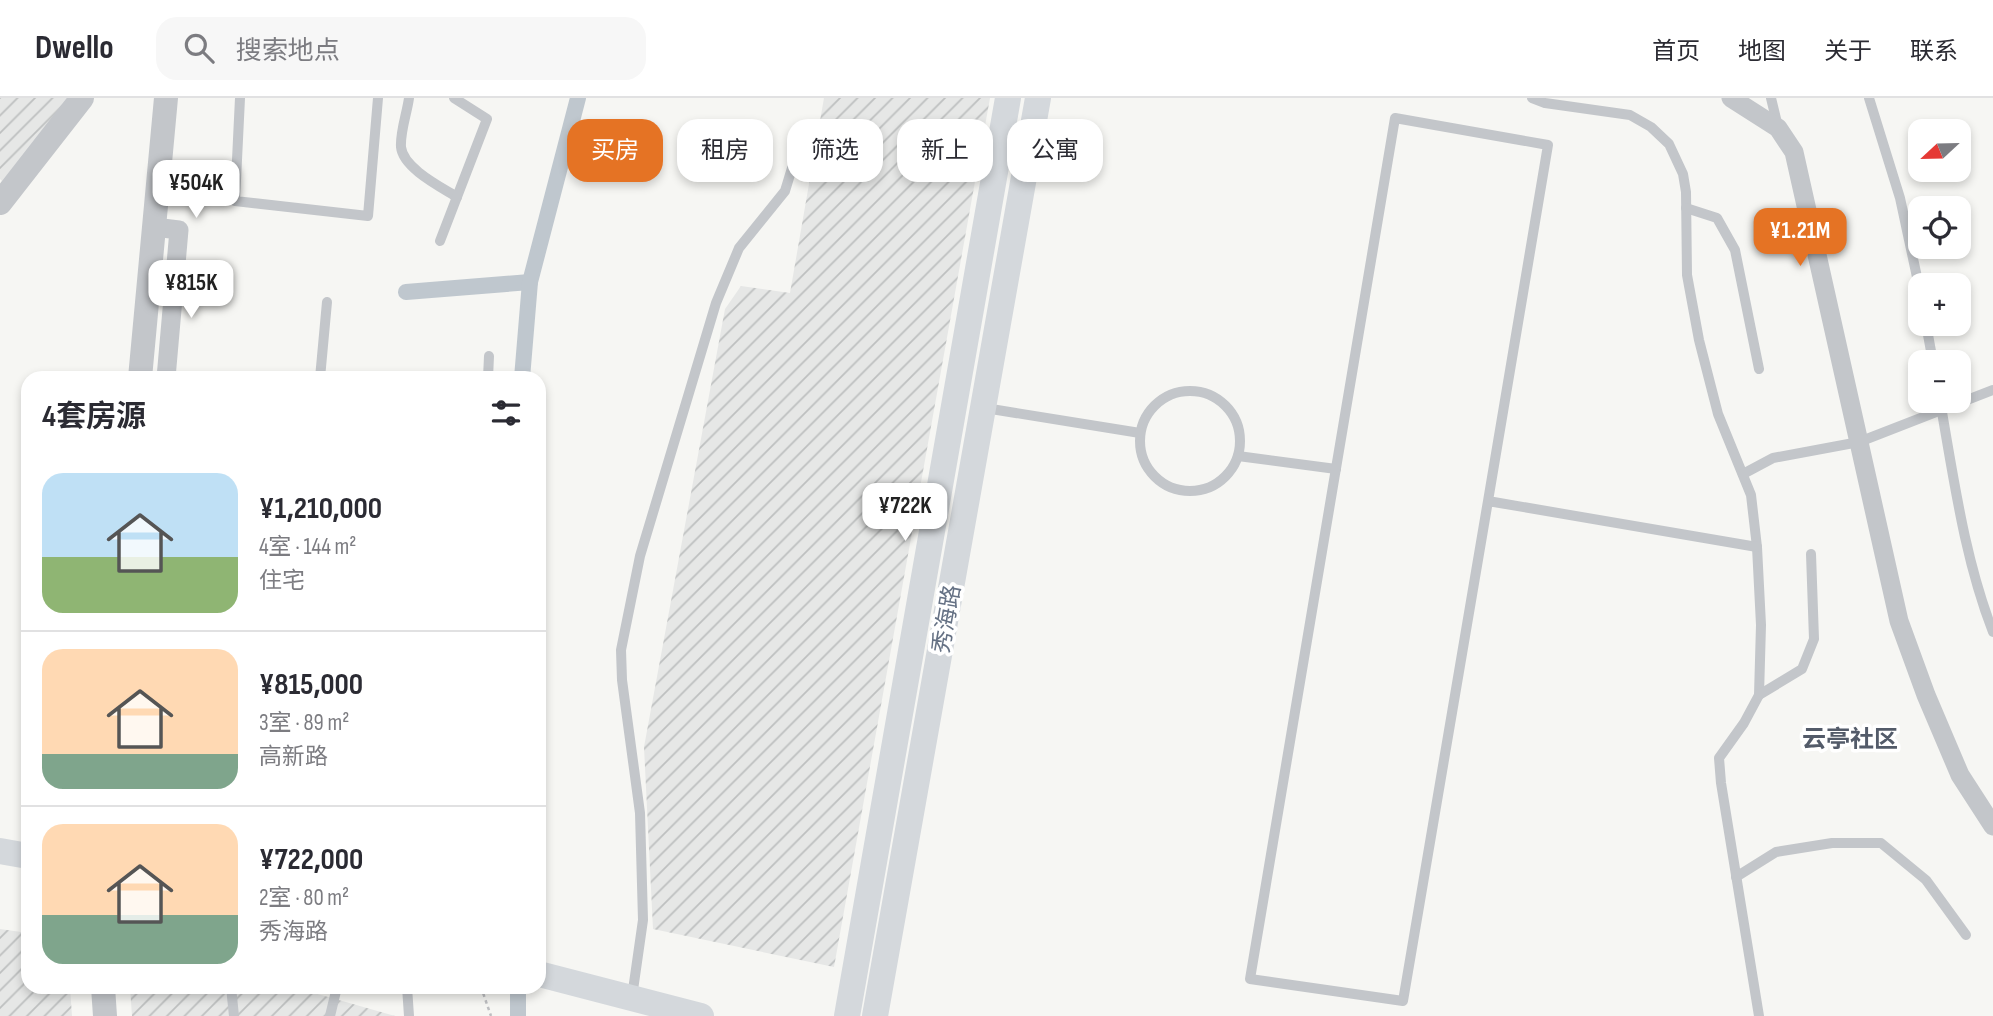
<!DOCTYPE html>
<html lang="zh">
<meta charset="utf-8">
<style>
:root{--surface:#fff;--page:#f7f7f7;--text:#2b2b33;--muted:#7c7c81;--line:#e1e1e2;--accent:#e57324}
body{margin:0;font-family:"Sofia Sans Condensed","Noto Sans SC",sans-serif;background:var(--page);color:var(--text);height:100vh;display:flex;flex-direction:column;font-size:26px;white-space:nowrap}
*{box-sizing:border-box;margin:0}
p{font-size:23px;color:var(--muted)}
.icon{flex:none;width:38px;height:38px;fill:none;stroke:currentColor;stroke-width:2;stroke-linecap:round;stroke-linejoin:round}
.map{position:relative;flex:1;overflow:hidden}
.sheet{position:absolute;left:21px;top:273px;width:525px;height:623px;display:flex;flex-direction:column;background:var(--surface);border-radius:21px;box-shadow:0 4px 10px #0003}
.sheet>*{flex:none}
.guide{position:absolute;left:567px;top:21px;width:665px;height:63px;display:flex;gap:14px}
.needle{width:46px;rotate:248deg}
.fabs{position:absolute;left:1908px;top:21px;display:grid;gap:14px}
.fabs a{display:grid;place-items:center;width:63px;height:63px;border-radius:14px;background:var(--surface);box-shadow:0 4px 10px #0003;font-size:35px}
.price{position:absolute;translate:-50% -60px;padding:0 16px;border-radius:14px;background:#fff;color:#222;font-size:23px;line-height:46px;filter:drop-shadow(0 2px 4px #0008)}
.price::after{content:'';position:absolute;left:50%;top:42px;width:21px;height:16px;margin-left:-10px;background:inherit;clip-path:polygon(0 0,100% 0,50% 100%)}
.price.current{background:var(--accent);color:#fff}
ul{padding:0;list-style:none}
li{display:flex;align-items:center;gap:21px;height:175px;padding:0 21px}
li+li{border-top:2px solid var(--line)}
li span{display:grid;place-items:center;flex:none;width:196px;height:140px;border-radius:21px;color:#555}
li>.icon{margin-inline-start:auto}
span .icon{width:84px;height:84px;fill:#fffc;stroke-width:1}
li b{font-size:30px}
h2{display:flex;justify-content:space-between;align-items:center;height:84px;padding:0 21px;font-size:30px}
.chip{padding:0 24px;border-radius:21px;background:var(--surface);box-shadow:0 4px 10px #0003;font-size:24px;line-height:63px}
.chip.current{background:var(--accent);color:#fff}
header{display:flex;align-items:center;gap:42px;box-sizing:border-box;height:98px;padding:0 35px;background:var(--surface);border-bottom:2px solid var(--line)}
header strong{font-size:33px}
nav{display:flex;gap:38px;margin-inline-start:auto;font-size:24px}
.search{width:490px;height:63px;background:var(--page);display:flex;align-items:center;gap:18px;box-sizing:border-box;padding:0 24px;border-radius:21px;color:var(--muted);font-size:26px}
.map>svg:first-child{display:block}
</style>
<header>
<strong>Dwello</strong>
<div class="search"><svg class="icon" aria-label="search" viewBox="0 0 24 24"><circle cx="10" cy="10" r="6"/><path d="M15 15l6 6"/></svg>搜索地点</div>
<nav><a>首页</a><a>地图</a><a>关于</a><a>联系</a></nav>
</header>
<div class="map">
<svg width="1993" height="918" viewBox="0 0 1993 918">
<defs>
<pattern id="industrial-furrows" width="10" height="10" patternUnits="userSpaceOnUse" patternTransform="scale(1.75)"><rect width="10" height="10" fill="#e6e7e6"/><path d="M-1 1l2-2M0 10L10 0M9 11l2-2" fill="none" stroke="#bec0c0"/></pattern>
</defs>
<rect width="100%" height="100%" fill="#f6f6f3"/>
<!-- industrial -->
<g fill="url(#industrial-furrows)">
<polygon points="0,0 69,0 2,83 0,81"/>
<polygon points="824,0 990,0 834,869 653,831 644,649 725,211 741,188 790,195"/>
<polygon points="0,831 28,835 28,889 70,889 72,918 0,918"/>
<polygon points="130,889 293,889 395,918 132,918"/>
</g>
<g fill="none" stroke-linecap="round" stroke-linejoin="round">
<!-- canal -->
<g stroke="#bfc7ce" stroke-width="16">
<polyline points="406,194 530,184"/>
<polyline points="522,280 530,184 578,0"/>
<polyline points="518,889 518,918"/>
</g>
<!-- path -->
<polyline stroke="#bdbec1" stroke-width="2.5" stroke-dasharray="3.5 3.5" stroke-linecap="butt" points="481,889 491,918"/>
<!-- service -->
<g stroke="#c3c6ca" stroke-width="10">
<polyline points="240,0 235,103 368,118 378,0"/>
<path d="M409,0C407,15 400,34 401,49C403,70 441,89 457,99"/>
<polyline points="1532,0 1545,5 1630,17 1651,29 1669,46 1683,76 1686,94 1687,177 1699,242 1718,316 1751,397 1757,449 1761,527 1759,597 1744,625 1719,660 1721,685 1759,918"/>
<polyline points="1771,0 1778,29"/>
<polyline points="1869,0 1900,100 1920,193"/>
<polyline points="1686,110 1717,120 1735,152 1759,271"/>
<polyline points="440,143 487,21 454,0"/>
<polyline points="1926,226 1933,264"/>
<polyline points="320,280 327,204"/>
<polyline points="488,280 489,258"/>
<circle cx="1190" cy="343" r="50"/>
<path d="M1940,303C1954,381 1964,459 1993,534"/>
<polyline points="985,310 1140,335"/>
<polyline points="1238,358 1336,371"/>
<polyline points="1743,376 1773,360 1859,344 1993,292"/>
<polyline points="1488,403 1403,903 1250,881 1395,20 1548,47 1488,403 1757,449"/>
<polyline points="1759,597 1802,571 1814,541 1811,456"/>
<polyline points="28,625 28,651"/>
<polyline points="1736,779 1776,754 1832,745 1881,745 1926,782 1966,837"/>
<polyline points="231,889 234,918"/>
<polyline points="407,889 409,918"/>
<polyline points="632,899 643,822 640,715 622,582 621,552 640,458 716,205 739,150 785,93 792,70"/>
<polyline points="330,918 337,889"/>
</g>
<!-- minor -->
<g stroke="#c3c6ca" stroke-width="19">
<polyline points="1731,0 1778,30 1794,54 1899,523 1926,597 1960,677 1993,728"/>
<polyline points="154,129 179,132 166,280"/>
</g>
<!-- tertiary -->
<g stroke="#c3c6ca" stroke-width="24">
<polyline points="0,105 82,0"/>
<polyline points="140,280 166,0"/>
<polyline points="103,889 105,918"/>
</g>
<!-- secondary -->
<g stroke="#d4d8dc" stroke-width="26">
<polyline points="0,753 28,758"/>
<polyline points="539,876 701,918"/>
<polyline points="847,918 1008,0"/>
<polyline points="875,918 1038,0"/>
</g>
</g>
<g text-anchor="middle" stroke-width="7" stroke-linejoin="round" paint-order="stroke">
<!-- street labels -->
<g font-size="23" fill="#657184" stroke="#fff">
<text transform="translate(946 521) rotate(-80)" y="8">秀海路</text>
</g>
<!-- neighbourhood labels -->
<g font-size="24" font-weight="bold" fill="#535b69" stroke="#fff">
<text x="1850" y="649">云亭社区</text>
</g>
</g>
</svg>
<div class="fabs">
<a><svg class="needle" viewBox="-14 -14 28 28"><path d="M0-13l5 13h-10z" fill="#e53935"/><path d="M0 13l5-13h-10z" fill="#7c7c81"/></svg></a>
<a><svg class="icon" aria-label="locate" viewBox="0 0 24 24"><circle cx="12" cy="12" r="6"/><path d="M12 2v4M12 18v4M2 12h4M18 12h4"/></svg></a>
<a>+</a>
<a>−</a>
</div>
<b class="price" style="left:196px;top:122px">¥504K</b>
<b class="price current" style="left:1800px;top:170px">¥1.21M</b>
<b class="price" style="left:191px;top:222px">¥815K</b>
<b class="price" style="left:905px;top:445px">¥722K</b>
<div class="guide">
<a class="chip current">买房</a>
<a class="chip">租房</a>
<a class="chip">筛选</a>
<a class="chip">新上</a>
<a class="chip">公寓</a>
</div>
<section class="sheet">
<h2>4套房源<svg class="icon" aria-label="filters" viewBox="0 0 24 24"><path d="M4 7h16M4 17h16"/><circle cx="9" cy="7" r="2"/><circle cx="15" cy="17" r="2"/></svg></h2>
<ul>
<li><span style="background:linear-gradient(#bfe0f5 60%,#8fb573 0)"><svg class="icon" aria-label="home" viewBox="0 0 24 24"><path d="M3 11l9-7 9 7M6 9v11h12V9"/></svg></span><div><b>¥1,210,000</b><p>4室 · 144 m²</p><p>住宅</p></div></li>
<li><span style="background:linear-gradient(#ffd9b3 75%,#7fa58c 0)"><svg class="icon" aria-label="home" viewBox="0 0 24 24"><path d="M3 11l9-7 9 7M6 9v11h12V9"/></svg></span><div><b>¥815,000</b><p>3室 · 89 m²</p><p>高新路</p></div></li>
<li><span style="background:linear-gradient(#ffd9b3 65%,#7fa58c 0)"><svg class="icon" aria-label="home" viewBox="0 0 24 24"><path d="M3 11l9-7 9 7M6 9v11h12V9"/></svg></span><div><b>¥722,000</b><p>2室 · 80 m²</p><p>秀海路</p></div></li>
</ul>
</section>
</div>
